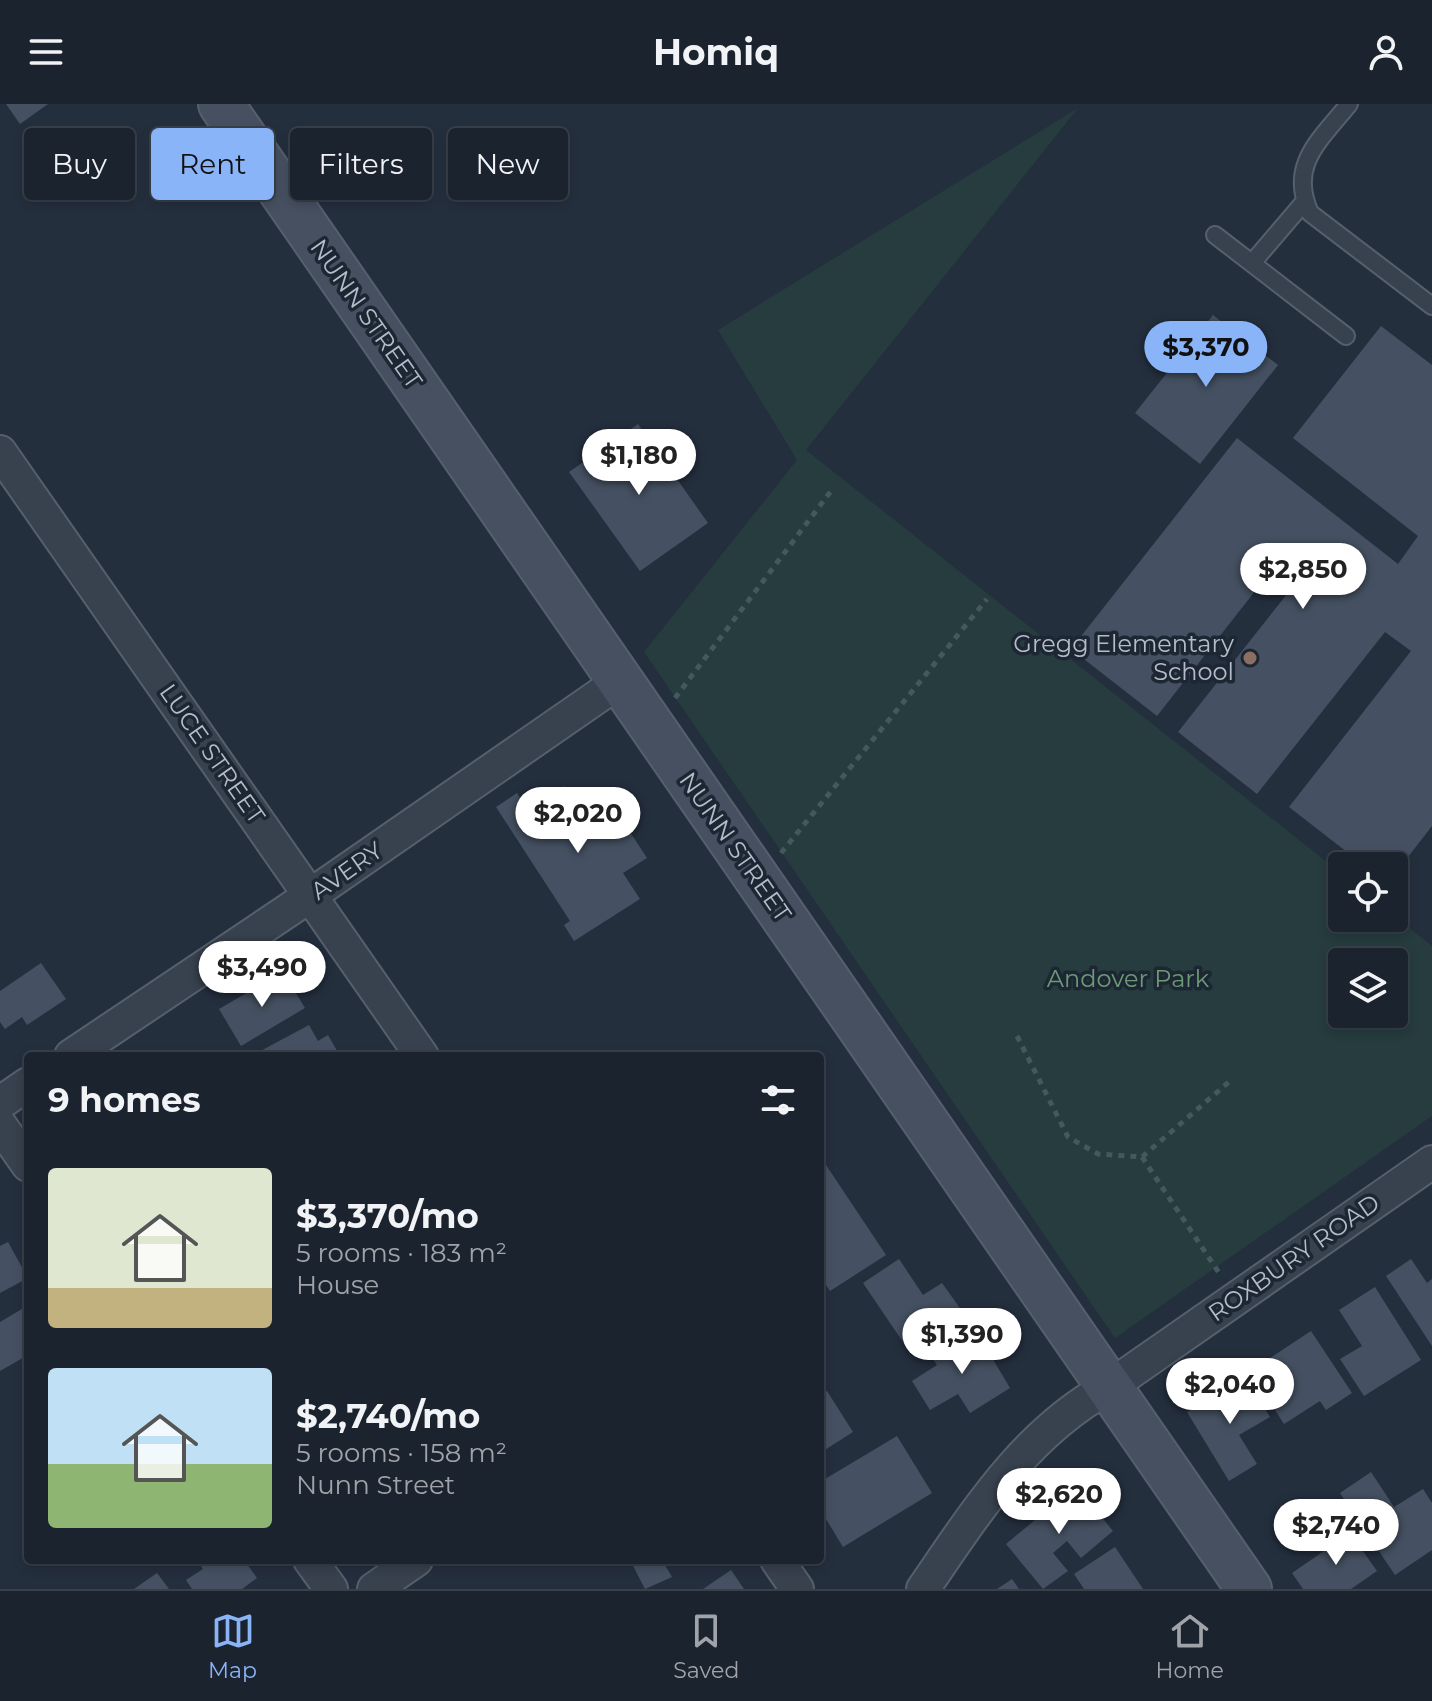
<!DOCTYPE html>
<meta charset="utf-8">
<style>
:root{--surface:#1b232e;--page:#282f3a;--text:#f1f3f6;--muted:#a0a4aa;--line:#39404a;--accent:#8ab4f8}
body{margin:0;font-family:Montserrat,sans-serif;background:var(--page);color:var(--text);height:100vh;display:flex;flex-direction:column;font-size:30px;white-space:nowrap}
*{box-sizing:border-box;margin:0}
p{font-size:26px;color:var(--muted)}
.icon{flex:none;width:44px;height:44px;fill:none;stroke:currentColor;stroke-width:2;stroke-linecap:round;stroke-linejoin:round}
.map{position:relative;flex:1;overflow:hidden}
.drawer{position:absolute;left:24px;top:948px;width:800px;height:512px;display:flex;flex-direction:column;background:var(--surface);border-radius:8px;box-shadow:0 4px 12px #0003,0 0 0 2px var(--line)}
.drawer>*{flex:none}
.top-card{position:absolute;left:24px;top:24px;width:800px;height:72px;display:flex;gap:16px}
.fabs{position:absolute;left:1328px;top:748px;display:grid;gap:16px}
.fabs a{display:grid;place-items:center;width:80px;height:80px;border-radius:8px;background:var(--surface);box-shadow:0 4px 12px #0003,0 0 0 2px var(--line);font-size:40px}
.price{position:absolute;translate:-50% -68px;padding:0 18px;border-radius:28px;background:#fff;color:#222;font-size:26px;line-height:52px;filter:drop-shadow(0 2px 4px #0008)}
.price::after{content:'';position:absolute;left:50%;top:48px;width:24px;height:18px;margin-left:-12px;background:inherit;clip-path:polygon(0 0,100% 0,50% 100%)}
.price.current{background:var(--accent);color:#111}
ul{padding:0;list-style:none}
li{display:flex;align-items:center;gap:24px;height:200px;padding:0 24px}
li span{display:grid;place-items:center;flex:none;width:224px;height:160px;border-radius:8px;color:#555}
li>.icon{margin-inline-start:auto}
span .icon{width:96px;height:96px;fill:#fffc;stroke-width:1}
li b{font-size:34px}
h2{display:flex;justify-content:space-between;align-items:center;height:96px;padding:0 24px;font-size:34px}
.tag{padding:0 28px;border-radius:8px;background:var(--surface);box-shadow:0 4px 12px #0003,0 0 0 2px var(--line);font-size:28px;line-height:72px}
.tag.current{background:var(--accent);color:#111}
header{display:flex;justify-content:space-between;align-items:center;height:104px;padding:0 24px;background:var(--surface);font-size:36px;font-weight:700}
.menu{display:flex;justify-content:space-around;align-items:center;height:112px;border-top:2px solid var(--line);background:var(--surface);font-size:22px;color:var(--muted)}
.menu a{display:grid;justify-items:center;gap:4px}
.menu .current{color:var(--accent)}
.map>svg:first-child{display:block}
</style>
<header><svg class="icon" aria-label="menu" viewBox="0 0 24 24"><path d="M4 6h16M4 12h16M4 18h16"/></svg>Homiq<svg class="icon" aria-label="person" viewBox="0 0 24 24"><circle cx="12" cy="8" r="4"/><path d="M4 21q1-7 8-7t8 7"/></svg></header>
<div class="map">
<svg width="1432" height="1485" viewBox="0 0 1432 1485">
<rect width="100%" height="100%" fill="#242f3e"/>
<!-- green -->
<path fill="#263c3f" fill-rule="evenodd" d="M1078,4L806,346L1342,770V814L1394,812L1432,842V1012L1115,1234L644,548L797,356L718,226ZM1342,858H1394V910H1342Z"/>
<!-- building -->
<g fill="#455162">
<polygon points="6,0 48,0 20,20"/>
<polygon points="1213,211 1278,261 1200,360 1135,309"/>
<polygon points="1381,222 1432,261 1432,722 1394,771 1394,762 1365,762 1289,703 1411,547 1385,528 1257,690 1178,628 1306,466 1285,449 1157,612 1071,545 1237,334 1398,460 1418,432 1293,334"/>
<polygon points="638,320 708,419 640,467 569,368"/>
<polygon points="564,682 579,707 605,690 647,754 623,769 640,795 574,837 564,821 570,817 496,703 517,689 528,706"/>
<polygon points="41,859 66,895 27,921 22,913 5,925 0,918 0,887"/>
<polygon points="283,868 305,904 241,942 219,905"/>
<polygon points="309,921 318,937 328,931 340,952 251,952"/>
<polygon points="820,1052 886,1151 830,1187 820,1172"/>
<polygon points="8,1138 28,1174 0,1189 0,1142"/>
<polygon points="899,1155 923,1191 942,1179 962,1207 907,1244 863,1179"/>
<polygon points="1411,1155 1427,1179 1432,1175 1432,1242 1386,1172"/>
<polygon points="1375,1183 1421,1256 1364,1292 1340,1255 1362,1242 1339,1206"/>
<polygon points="27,1202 28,1251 0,1267 0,1218"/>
<polygon points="1311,1227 1352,1289 1326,1306 1320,1297 1284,1320 1250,1267"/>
<polygon points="979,1232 1010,1284 970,1309 958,1290 930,1306 912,1277 937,1261 930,1251 955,1236 961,1244"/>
<polygon points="1245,1273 1270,1313 1239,1331 1257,1360 1229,1377 1187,1308"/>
<polygon points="827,1287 853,1328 820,1349 820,1292"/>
<polygon points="897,1332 932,1389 843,1443 820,1405 820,1378"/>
<polygon points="1371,1368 1394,1403 1423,1385 1432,1399 1432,1446 1395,1471 1340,1389"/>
<polygon points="1076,1382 1113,1427 1081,1454 1067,1437 1053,1449 1068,1467 1043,1485 1006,1440"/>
<polygon points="1350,1429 1377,1467 1351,1485 1303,1485 1292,1469"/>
<polygon points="1115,1443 1143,1485 1084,1485 1074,1470"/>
<polygon points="197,1456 244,1456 257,1474 242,1485 192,1485 186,1476 203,1465"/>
<polygon points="630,1456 662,1456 672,1473 645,1485"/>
<polygon points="731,1466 744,1485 703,1485"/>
<polygon points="157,1469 169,1485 134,1485"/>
<polygon points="1012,1475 1019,1485 997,1485"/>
</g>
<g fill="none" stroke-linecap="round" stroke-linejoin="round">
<defs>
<g id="lane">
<path d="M1349,0C1320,36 1288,61 1310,109L1432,202"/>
<polyline points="1215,131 1346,232"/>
<polyline points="1252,159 1305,97"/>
</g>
<g id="street">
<polyline points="0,348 422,952"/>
<polyline points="71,952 311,791 620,577"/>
<polyline points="0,999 28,980"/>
<polyline points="0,1021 28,1061"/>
<polyline points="310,1456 331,1485"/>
<polyline points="777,1456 797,1485"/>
<polyline points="374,1485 416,1456"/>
<path d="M923,1485C976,1408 1025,1329 1109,1283L1432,1058"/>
</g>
<polyline id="secondary" points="221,0 1249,1485"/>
</defs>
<!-- lane casing -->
<use href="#lane" stroke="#565f6c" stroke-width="20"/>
<!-- street casing -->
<use href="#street" stroke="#565f6c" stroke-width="36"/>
<!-- secondary casing -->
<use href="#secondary" stroke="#565f6c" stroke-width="48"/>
<!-- path -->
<g stroke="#44595c" stroke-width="5" stroke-dasharray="6 6" stroke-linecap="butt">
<polyline points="675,594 831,387"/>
<polyline points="781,749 987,495"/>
<polyline points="1017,932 1068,1033 1098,1050 1142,1053 1230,977"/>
<polyline points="1142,1053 1221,1172"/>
</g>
<!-- lane -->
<use href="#lane" stroke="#38414e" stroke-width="16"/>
<!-- street -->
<use href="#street" stroke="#38414e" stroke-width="32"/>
<!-- secondary -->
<use href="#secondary" stroke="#465061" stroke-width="44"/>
</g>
<!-- markers -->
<circle fill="#8d6e63" stroke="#1d2633" stroke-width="3" cx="1250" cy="554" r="8"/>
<g text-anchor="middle" stroke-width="7" stroke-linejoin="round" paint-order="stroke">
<!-- street labels -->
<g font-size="24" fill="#b4bcc9" stroke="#1d2633">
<text transform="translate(366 210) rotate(55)" y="8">NUNN STREET</text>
<text transform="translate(212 650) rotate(55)" y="8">LUCE STREET</text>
<text transform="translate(735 743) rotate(55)" y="8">NUNN STREET</text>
<text transform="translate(347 767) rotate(-35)" y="8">AVERY</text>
<text transform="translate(1294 1154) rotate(-35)" y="8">ROXBURY ROAD</text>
</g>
<!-- poi labels -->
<g font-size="24" fill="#b4bcc9" stroke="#1d2633" text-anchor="end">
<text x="1234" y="548">Gregg Elementary<tspan x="1234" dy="28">School</tspan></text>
</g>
<!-- park labels -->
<g font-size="24" fill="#6b9a76" stroke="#1d2633">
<text x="1128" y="883">Andover Park</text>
</g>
</g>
</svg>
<div class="fabs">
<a><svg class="icon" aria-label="locate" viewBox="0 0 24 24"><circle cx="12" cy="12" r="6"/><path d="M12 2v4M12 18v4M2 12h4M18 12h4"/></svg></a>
<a><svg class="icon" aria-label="layers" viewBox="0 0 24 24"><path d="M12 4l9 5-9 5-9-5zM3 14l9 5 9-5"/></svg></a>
</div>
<b class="price current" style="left:1206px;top:285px">$3,370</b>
<b class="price" style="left:639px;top:393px">$1,180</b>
<b class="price" style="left:1303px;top:507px">$2,850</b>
<b class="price" style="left:578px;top:751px">$2,020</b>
<b class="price" style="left:262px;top:905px">$3,490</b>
<b class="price" style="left:962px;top:1272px">$1,390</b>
<b class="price" style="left:1230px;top:1322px">$2,040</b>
<b class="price" style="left:1059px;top:1432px">$2,620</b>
<b class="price" style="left:1336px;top:1463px">$2,740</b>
<div class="top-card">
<a class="tag">Buy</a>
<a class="tag current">Rent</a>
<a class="tag">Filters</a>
<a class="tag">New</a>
</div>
<section class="drawer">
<h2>9 homes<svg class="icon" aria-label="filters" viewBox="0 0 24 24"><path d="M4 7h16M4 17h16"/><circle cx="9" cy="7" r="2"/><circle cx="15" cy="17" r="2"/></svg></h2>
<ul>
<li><span style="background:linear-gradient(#dfe7d0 75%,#c2b280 0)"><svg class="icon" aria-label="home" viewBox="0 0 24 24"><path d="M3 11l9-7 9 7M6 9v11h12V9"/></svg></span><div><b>$3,370/mo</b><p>5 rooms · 183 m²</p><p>House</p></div></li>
<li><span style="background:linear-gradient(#bfe0f5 60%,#8fb573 0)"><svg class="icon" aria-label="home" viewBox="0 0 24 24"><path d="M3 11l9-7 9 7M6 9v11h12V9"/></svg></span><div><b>$2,740/mo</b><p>5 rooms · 158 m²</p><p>Nunn Street</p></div></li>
</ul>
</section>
</div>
<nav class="menu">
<a class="current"><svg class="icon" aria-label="map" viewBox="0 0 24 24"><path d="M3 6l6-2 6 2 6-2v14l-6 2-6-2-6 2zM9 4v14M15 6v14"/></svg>Map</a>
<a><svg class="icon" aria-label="saved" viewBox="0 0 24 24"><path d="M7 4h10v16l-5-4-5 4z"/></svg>Saved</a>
<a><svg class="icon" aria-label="home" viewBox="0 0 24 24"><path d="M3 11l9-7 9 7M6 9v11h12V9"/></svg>Home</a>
</nav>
